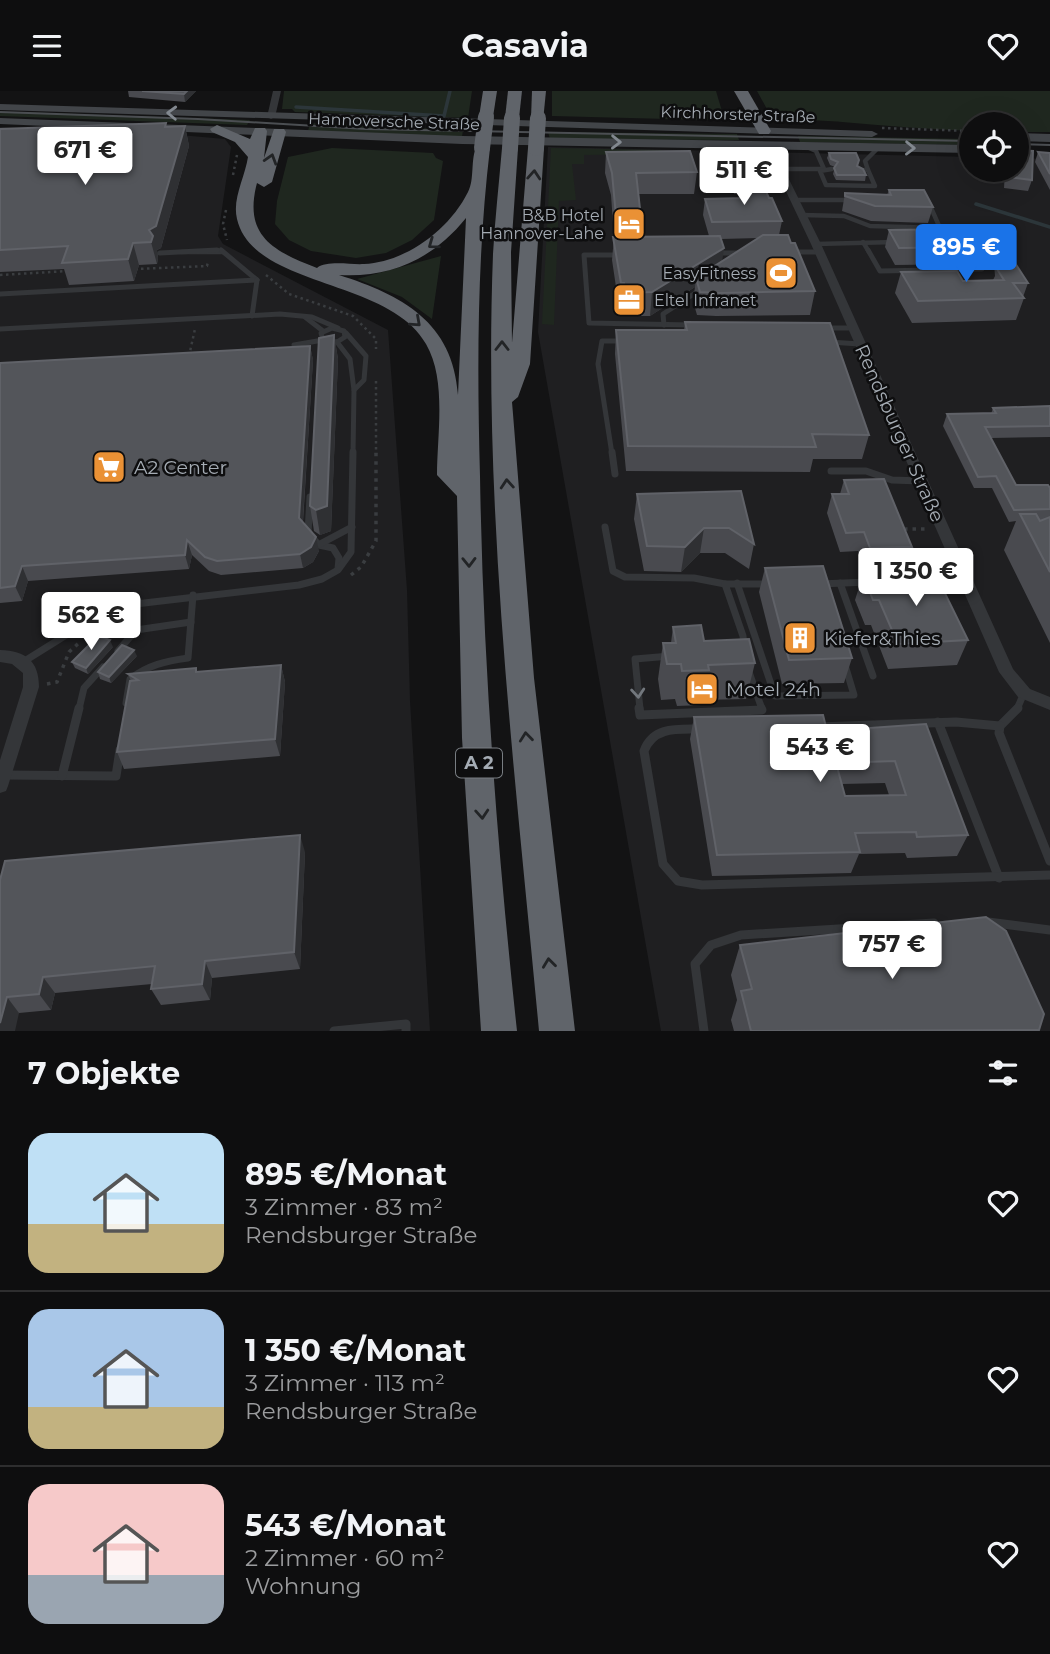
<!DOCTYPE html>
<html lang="de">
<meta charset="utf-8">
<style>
:root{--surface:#0e0e0f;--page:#1c1c1d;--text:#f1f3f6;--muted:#9b9c9e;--line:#2e2e2f;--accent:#1a73e8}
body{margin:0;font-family:Montserrat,sans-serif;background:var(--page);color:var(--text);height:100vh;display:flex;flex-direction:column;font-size:26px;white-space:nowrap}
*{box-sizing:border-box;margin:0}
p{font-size:23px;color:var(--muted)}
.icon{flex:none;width:38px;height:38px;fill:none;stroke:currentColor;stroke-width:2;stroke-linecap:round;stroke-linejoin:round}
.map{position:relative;height:940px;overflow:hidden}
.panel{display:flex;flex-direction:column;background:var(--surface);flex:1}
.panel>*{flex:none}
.fabs{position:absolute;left:959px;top:21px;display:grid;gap:14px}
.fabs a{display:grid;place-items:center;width:70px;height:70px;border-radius:50%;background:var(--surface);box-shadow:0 7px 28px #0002,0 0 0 2px var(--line);font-size:35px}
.price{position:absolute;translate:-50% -60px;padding:0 16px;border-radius:7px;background:#fff;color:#222;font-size:23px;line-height:46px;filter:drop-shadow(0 2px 4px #0008)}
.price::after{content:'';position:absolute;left:50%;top:42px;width:21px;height:16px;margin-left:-10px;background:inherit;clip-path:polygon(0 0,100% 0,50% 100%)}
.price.selected{background:var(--accent);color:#fff}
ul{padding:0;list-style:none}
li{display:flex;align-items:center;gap:21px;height:175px;padding:0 28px}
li+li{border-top:2px solid var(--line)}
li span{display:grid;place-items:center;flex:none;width:196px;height:140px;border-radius:21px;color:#555}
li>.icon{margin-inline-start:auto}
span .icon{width:84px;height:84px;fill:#fffc;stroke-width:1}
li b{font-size:30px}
h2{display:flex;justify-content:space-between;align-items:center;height:84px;padding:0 28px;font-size:30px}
header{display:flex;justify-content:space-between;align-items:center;height:91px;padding:0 28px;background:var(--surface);font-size:32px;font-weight:700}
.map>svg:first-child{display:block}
</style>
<header><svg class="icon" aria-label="menu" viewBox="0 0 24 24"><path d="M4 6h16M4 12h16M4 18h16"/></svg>Casavia<svg class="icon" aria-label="heart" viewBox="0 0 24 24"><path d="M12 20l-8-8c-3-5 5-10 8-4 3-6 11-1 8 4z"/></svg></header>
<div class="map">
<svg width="1050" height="940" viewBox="0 0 1050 940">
<rect width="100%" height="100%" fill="#131314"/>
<!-- built -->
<g fill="#1f1f21">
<polygon points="0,36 135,40 225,48 231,56 218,145 223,153 388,239 407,499 410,610 430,940 0,940"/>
<polygon points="548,56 971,66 971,79 1017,79 1017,67 1050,68 1050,940 661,940 538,241"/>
</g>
<!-- green -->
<g fill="#1f271f">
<polygon points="284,0 472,0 468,27 295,21 292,18 282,18"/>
<polygon points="552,0 716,0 724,27 706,29 552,25"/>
<path d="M757,0H1050V41H1017V33H971V40C928,38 885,35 842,31C817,28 792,33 768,20Z"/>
<polygon points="0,21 21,21 250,29 247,34 0,25"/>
<polygon points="310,32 463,39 462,46 308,40"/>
<polygon points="548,41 737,43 739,49 550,48"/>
<polygon points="798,45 971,48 971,54 800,51"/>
<polygon points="332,57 433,62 436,67 443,70 434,129 412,149 386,162 356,167 311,160 289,149 275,133 277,110 288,66"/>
<polygon points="551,57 661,59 669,63 584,64 584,73 572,73 576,109 559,110 554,234 542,233"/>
<polygon points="441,165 432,228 402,206 357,188"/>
</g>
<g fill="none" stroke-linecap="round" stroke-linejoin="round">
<!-- stream -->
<g stroke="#2c363a" stroke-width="3.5">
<polyline points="296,16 444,25 450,0"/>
<polyline points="976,113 1050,136"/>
</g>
<!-- path-far1 -->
<g stroke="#3a3d40" stroke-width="2.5" stroke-dasharray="2.5 3.5" stroke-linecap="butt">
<polyline points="882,37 971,40"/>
<polyline points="233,84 237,64"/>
<polyline points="226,119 223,133 227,149"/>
<polyline points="135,178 207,175 208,171"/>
<polyline points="0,184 68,180"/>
<polyline points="266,184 289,203 353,225 376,248 376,258"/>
<polyline points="189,265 195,238"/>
<polyline points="376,290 376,363"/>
</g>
<!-- path -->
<g stroke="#3a3d40" stroke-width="3.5" stroke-dasharray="3.5 5" stroke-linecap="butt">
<polyline points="904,438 928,438"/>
<polyline points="909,461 914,484"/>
<polyline points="351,484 361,476 376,450 376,361"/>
<polyline points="47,593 57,591 69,561 81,550"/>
</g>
<!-- service-far3 -->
<g stroke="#343639" stroke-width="4.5">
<polyline points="779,78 824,78 816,60 807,56"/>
<polyline points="832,78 820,80 826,94 875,95 868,79"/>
<polyline points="864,79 868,79 865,70 879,56"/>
<polyline points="795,109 854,109"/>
<polyline points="802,124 844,125 870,135 940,137 928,110"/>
<polyline points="863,151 869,161"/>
<polyline points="816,153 896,151"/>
<polyline points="181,161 223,161"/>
</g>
<!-- service-far2 -->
<g stroke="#343639" stroke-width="5">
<polyline points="221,159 257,189"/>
<polyline points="868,159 880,180 982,178 971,161"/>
<polyline points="789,161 820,161"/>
<polyline points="160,162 217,159"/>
<polyline points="715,162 745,162"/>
<polyline points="619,164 584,164 589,232 693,234"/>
<polyline points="0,203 257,189"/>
<polyline points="252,225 257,189"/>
<polyline points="305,226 323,240"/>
<polyline points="664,234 663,223 700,199"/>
<polygon points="332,237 344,240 345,246 337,251 323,249 321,242"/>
<polyline points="824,237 853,237"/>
<polyline points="0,238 280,223 312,226 338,237"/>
<polyline points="346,242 366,265 364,289 354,299"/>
<polyline points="337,251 350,268 354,299 353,363"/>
<polyline points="829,251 860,253"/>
<polyline points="294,254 323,249"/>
<polyline points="612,363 598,273 602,250 625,250"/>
</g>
<!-- service-far1 -->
<g stroke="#343639" stroke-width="7">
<polyline points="612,361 615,383"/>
<polyline points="831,380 866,380 892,389 921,390"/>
<polyline points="310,406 308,442 319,454 333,457 339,467 338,478"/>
<polyline points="605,436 613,480 625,486 694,487 725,493"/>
<polyline points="320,453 352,436"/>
<polyline points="929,489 966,487"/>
<polyline points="737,492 775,605 854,604 845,574"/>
<polyline points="840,492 873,585"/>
<polyline points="820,493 868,491"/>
<polyline points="744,556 743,545 725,493 770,493"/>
<polyline points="118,560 136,539 191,531"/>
<polyline points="23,571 87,531 127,514 299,494 322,488 338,479 351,461 353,361"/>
<polyline points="749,581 762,618"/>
<path d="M126,612L130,588C148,574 166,570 188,567L193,504"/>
<polyline points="79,618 84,597 103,576"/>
<polyline points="640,618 635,568 670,565"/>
<polyline points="1017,618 1024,602"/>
</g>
<!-- service -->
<g stroke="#343639" stroke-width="9">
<polyline points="639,617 640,624 762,619 761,617"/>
<polyline points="1018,617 1000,635 999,642 1050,770"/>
<polyline points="938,631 999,787"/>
<polyline points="818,636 956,631 1000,635"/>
<path d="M698,638C676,638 653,636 644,660L663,773L678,790L702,794L1050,784"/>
<polyline points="4,684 116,685 120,659"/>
<polyline points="62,685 79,617"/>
<polyline points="988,831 1050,839"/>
<polyline points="334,940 406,933 406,940"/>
<polyline points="704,940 695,873 711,854 741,844 934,832"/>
</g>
<!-- minor -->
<g fill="#343639" fill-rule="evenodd">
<polygon points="273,0 281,0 275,26 271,28 267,26"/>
<polygon points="768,51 772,54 821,153 1013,578 1030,598 1050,606 1050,619 1018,606 999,581 811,153 764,54"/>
<path d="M0,559C26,560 39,570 39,596L8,695L6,700L0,702V669L23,596V582L12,573L0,571Z"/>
</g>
<!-- secondary -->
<g fill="#424549" fill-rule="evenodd">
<polygon points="0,13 872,40 878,43 872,46 0,19"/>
<polygon points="0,27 462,45 971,54 971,62 462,53 0,33"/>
<polygon points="1017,42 1050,43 1050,51 1017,50"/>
</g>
<!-- motorway -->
<g fill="#60646a" fill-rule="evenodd">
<polygon points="483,0 497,0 493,26 486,30 479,26"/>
<polygon points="508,0 522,0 519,27 512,31 505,27"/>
<polygon points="532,0 546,0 543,30 533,30 531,27"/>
<polygon points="734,0 748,0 771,40 769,43 759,43"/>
<path d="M217,34L250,48L255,37H265L267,40L264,67L274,38H284L286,41L272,91L264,96L257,92C243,145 273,160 317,177C327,169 351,174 364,173C406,171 449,139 468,101C475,88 470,68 477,54H487L490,57C477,166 477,275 480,385C483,571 497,755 517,940H481L462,647L457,405L437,384C437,344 447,289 426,253C389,187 253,197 237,128C232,108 245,86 248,66L235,51L212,41L210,38ZM466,127L458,304C453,231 402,204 339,184C391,187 433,168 466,127Z"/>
<path d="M510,52L518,57L511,161L512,252L528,57L536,52L544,57L530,273L518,306L512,311L513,323L534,587L575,940H539C515,682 483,422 493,163C495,127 499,92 502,57Z"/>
</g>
<!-- tram -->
<g stroke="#4b4e52" stroke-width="2">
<polyline points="0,21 198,28 366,38 971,50"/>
<polyline points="1017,53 1050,54"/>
</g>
<!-- motorway-bridge -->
<g stroke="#60646a" stroke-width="16">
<polyline points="482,57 486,26"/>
<polyline points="510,57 512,27"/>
<polyline points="536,57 538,27"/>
</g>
</g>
<!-- wall -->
<g fill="#494a4f" fill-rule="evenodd">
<polygon points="128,0 196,0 185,11 129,6"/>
<polygon points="185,35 189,55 161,157 157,159 158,167 157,173 139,174 134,190 69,194 64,178 0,181 0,38"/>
<path d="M606,61L697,81L694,103H639L642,136L641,146L709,145L703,124L705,108L739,107V103H734L726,79L727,68L755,92L754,96L769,107L782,130L779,144L815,200L810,224L716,225L697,224L693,210L695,196L650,225H624L622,215L619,216L612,169L614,146L611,104L605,82ZM759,147L722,170L721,148Z"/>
<polygon points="1038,61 1050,62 1050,99 1035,71"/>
<polygon points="829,62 866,84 865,90 836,89 833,83 835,76 830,74 827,67"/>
<polygon points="1005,79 1017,79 1032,89 1028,100 1004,97"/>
<polygon points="889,99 933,116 928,132 871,130 842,120 845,102 887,104"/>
<polygon points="889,139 978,156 973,173 895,174 885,156"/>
<polygon points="1002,152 1028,192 1023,206 1024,207 1016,229 912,232 895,202 901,181 963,190 993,189 995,185 994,173"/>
<polygon points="685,231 869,344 862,368 813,368 810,381 626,380 615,263 616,239 684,239"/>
<polygon points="334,244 338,268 331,440 320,444 314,440 310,415"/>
<polygon points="310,255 313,269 303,431 319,460 313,471 303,477 221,484 209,480 192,464 189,478 28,490 22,510 0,512 0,272"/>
<polygon points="1050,315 1050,346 991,347 1016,394 1050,397 1050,552 1004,459 1016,430 1009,431 992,397 974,397 943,335 947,323 991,323 993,317"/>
<polygon points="844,389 912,456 905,475 864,476 858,460 840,461 827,422 832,403 840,403"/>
<polygon points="741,400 754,453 749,478 725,462 700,462 681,481 644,480 634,428 637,403"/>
<polygon points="765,477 852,567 844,592 782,593 759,501"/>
<polygon points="863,484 968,549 957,574 888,578 871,534 865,534 855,509"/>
<polygon points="673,536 755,572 746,608 703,609 702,614 677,615 675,608 661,609 658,588 663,552 671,552"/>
<polygon points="113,556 88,583 75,577 72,571"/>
<polygon points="137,565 111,592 100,588 98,581"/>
<polygon points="281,574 285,591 280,665 124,678 117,661 131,590 128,583 198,581"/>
<path d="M694,626L827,640L926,633L968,744L957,765L907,767L905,762L859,763L851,782L712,785L690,648ZM885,692L889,704L845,705L842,693Z"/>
<polygon points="305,761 300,878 212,887 210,909 161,914 151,898 152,893 55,902 51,919 19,922 0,940 0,789"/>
<polygon points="740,854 1044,923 1038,940 734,940 731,929 737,909 731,884"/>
</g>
<!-- shaded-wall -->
<g fill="#2f3033">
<polygon points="187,0 196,0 185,11 184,3"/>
<polygon points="185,35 189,55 161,157 157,159 158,167 157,173 151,151 149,139"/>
<polygon points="133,152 139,174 134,190 128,168"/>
<polygon points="724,157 721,179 696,187 695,196 650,225 652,201"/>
<polygon points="334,244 338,268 331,440 320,444 316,419"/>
<polygon points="310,255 313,269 302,442 299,427"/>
<polygon points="704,437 700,462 681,481 685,456"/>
<polygon points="316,446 319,460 313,471 303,477 300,463"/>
<polygon points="187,449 192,464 189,478 185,464"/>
<polygon points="22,475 28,490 22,510 15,495"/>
<polygon points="110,549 113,556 88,583 86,577"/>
<polygon points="134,559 137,565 111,592 109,586"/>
<polygon points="281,574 285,591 280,665 275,648"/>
<polygon points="300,744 305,761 300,878 294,861"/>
<polygon points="205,870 212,887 210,909 202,893"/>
<polygon points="43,886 55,902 51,919 39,903"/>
<polygon points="7,906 19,922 15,940 0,940 0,932"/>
</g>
<!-- building -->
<g fill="#53555a" stroke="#606268" stroke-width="2" fill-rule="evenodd">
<polygon points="142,0 187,0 184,3"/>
<polygon points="166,32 165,36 185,35 156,135 149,139 153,145 151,151 133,152 128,168 62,172 68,155 0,159 0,38"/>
<polygon points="1017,59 1033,60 1032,89 1008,86 1008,79 1017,79"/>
<polygon points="690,60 697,81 636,82 642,136 617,136 612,82 606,61"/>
<polygon points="1038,61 1050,62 1050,83"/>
<polygon points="829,62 856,62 859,69 857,75 863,78 866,84 837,84 834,77 838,71 831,68"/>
<polygon points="727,68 745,68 755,92 736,92"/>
<polygon points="740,96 764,96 769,107 772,107 782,130 712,131 705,108 744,107"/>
<polygon points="889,99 924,99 933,116 875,115 845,105 845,102 891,104"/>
<polygon points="967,138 978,156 899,157 889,139"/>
<polygon points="763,144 788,144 791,152 795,152 815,200 719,202 700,201 696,187"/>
<polygon points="720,145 724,157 652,201 626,202 624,192 621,192 613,146"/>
<polygon points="1002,152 1028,192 1013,192 1024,207 918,210 901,181 957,180 963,190 1004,189 997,178 1002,178"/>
<polygon points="685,231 830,232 869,344 812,343 816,356 628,355 616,239 687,239"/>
<polygon points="334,244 327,415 316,419 310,415 319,247"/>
<polygon points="310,255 299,427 316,446 311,456 300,463 217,470 205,466 187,449 185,464 22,475 15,495 0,497 0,272"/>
<polygon points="1050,315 1050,335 985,336 1016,394 1048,394 1050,397 1050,418 1014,419 996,385 978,386 947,323 996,322 993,317"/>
<polygon points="884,388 912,456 870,457 864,441 846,442 832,403 849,403 844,389"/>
<polygon points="741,400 754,453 729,437 704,437 685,456 647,455 637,403"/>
<polygon points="1020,423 1036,423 1040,430 1050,426 1050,481"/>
<polygon points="823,475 852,567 789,569 765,477"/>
<polygon points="935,482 968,549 898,553 879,509 873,509 863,484"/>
<polygon points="701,534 704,550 749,548 755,572 708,574 709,579 682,580 681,573 667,573 663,552 676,552 673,536"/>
<polygon points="98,545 110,549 86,577 72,571"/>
<polygon points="122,554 134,559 109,586 98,581"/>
<polygon points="281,574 275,648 117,661 130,590 138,589 128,583 196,577 196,581"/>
<path d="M823,624L827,640L926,633L968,744L917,746L916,741L855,742L860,761L717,764L694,626ZM895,670L906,704L845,705L836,672Z"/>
<polygon points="300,744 294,861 205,870 202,893 151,898 155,875 43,886 39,903 7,906 0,932 0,789 5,770"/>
<polygon points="986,826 1006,840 1044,923 1039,939 751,940 741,900 752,898 740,854"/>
</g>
<!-- one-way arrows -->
<defs><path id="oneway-chevron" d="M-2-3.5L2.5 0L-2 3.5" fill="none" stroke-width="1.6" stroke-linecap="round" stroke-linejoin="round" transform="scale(1.75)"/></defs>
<g stroke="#82888f">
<use href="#oneway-chevron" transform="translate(172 22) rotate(-178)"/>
<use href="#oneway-chevron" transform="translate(616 51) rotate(1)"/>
<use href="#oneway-chevron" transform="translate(910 57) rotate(1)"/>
</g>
<g stroke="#222426">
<use href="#oneway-chevron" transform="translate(271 68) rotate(-73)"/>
<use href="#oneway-chevron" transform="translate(534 84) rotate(-86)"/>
<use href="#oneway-chevron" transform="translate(433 153) rotate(144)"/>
<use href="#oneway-chevron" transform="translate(416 231) rotate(42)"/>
<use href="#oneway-chevron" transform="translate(502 255) rotate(-90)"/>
<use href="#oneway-chevron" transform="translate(507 393) rotate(-94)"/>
<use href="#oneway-chevron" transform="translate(469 471) rotate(89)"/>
<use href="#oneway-chevron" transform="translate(526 646) rotate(-96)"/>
<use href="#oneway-chevron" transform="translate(482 723) rotate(86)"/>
<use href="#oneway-chevron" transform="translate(549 872) rotate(-97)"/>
</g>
<use stroke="#72777d" href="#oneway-chevron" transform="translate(638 602) rotate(85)"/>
<!-- icons -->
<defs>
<symbol id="hotel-square" viewBox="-11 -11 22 22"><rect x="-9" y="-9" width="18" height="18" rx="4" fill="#ea9135" stroke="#0e0e0f"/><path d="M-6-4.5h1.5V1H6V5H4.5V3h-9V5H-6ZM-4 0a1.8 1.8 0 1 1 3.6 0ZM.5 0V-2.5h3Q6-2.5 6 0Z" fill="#fff"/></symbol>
<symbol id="stadium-square" viewBox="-11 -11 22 22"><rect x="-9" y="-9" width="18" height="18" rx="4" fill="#ea9135" stroke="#0e0e0f"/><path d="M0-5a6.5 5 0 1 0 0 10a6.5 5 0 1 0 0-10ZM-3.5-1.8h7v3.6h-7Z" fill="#fff"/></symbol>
<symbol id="office-square" viewBox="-11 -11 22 22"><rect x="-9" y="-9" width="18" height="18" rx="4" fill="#ea9135" stroke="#0e0e0f"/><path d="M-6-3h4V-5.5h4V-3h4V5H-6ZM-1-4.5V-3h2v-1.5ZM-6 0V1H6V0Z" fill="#fff"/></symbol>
<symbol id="supermarket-square" viewBox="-11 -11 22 22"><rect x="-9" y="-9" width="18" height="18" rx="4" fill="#ea9135" stroke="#0e0e0f"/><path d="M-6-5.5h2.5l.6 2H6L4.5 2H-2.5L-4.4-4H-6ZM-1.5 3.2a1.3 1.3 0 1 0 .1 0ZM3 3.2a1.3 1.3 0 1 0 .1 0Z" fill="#fff"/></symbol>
<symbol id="building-square" viewBox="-11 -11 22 22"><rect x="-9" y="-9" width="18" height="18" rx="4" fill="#ea9135" stroke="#0e0e0f"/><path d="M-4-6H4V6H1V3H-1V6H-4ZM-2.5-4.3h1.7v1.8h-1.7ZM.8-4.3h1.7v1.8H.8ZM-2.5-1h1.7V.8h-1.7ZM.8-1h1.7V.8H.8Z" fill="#fff"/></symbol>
</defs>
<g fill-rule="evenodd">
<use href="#hotel-square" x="610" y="114" width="38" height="38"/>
<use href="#stadium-square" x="762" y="163" width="38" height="38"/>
<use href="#office-square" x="610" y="190" width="38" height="38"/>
<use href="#supermarket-square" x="90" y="357" width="38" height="38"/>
<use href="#building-square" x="781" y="528" width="38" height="38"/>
<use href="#hotel-square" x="683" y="579" width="38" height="38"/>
</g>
<g text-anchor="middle" stroke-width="5" stroke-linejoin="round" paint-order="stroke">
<!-- far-street labels -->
<g font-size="16" fill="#a5acb4" stroke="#0e0e0f">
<text transform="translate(738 23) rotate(2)" y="6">Kirchhorster Straße</text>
<text transform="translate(394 30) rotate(2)" y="6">Hannoversche Straße</text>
</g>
<!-- far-poi labels -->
<g font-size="16" fill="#a5acb4" stroke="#0e0e0f" text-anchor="end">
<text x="604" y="130">B&amp;B Hotel<tspan x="604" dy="18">Hannover-Lahe</tspan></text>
<text x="756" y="188">EasyFitness</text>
<text x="654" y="215" text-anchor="start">Eltel Infranet</text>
</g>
<!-- shield labels -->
<rect fill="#0e0e0f" stroke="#787d82" stroke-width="2" x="456" y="657.5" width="46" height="29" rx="5"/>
<g font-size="18" font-weight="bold" fill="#a5acb4">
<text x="479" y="678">A 2</text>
</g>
<!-- street labels -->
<g font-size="19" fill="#a5acb4" stroke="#0e0e0f">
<text transform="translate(900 342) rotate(66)" y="7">Rendsburger Straße</text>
</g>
<!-- poi labels -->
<g font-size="19" fill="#a5acb4" stroke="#0e0e0f" text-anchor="start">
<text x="134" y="383">A2 Center</text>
<text x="824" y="554">Kiefer&amp;Thies</text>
<text x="726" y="605">Motel 24h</text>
</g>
</g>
</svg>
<div class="fabs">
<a><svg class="icon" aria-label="locate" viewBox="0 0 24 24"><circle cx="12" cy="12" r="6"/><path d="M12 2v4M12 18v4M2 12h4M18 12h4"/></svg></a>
</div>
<b class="price" style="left:85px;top:96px">671 €</b>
<b class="price" style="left:744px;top:116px">511 €</b>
<b class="price selected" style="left:966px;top:193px">895 €</b>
<b class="price" style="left:916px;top:517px">1 350 €</b>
<b class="price" style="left:91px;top:561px">562 €</b>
<b class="price" style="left:820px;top:693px">543 €</b>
<b class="price" style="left:892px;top:890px">757 €</b>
</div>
<section class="panel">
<h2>7 Objekte<svg class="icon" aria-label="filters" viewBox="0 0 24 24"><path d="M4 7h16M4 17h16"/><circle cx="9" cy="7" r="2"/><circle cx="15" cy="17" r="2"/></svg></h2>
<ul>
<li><span style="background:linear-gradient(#bfe0f5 65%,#c2b280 0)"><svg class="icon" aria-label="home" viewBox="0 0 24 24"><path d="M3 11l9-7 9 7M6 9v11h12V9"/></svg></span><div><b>895 €/Monat</b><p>3 Zimmer · 83 m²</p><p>Rendsburger Straße</p></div><svg class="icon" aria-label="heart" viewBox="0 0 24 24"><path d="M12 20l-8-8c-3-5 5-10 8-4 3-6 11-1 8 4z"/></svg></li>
<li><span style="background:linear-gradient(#a9c7e8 70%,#c2b280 0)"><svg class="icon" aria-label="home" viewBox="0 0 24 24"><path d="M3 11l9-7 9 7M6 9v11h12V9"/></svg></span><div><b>1 350 €/Monat</b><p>3 Zimmer · 113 m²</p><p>Rendsburger Straße</p></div><svg class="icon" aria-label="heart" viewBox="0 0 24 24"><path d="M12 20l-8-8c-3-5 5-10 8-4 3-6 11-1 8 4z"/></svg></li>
<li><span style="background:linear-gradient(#f6c9c9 65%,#9aa5b1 0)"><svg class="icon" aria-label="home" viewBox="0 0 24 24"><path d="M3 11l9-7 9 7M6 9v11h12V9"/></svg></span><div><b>543 €/Monat</b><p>2 Zimmer · 60 m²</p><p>Wohnung</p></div><svg class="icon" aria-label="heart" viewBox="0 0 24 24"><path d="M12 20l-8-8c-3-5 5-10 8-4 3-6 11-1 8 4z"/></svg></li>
</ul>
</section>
